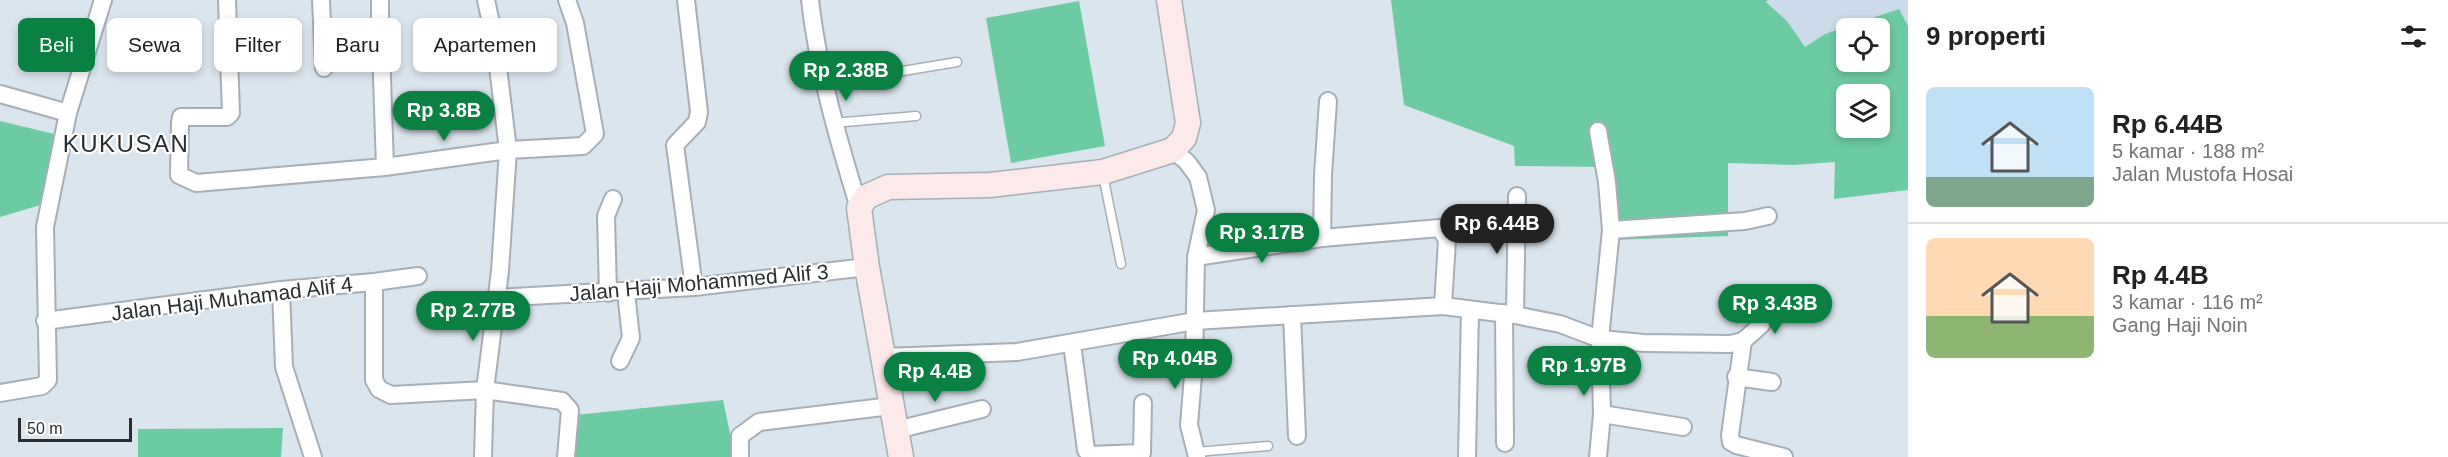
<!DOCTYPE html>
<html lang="id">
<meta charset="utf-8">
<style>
:root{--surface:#fff;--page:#f6f6f6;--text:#202124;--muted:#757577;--line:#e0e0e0;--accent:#0b8043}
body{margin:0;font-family:Helvetica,sans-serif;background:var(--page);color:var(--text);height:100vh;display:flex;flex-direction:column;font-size:22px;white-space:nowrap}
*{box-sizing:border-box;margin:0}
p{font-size:20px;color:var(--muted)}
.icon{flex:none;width:33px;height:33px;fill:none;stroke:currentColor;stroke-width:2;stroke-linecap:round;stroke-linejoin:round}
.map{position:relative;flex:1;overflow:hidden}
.sheet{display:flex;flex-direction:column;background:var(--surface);width:540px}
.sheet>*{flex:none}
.banner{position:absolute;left:18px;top:18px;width:570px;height:54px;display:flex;gap:12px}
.fabs{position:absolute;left:1836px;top:18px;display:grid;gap:12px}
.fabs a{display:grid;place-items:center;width:54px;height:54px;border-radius:9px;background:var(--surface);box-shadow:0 3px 9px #0003;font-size:30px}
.scale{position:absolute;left:18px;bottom:15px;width:114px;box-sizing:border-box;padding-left:6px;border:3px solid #2b2e31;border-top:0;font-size:16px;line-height:21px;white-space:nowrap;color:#2b2e31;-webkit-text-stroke:4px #fff;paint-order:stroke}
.price{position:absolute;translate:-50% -51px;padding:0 14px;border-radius:21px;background:var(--accent);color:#fff;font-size:20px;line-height:39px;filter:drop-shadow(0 2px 3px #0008)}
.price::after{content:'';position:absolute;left:50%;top:36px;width:18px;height:14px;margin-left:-9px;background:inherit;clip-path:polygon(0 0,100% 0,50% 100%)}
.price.on{background:#222;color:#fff}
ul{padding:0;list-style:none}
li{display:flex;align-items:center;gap:18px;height:150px;padding:0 18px}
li+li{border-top:2px solid var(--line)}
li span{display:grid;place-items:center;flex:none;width:168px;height:120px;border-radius:9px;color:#555}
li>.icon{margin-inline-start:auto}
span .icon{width:72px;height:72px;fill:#fffc;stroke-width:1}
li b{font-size:26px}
h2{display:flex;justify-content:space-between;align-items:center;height:72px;padding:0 18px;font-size:26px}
.chip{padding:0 21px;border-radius:9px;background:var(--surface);box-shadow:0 3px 9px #0003;font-size:21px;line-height:54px}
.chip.on{background:var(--accent);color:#fff}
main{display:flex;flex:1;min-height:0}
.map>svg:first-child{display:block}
</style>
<main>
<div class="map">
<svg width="1908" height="457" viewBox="0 0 1908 457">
<rect width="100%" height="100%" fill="#dbe5ed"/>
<!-- built -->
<polygon fill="#ccdbe9" points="1768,0 1908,0 1908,26 1899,10 1825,34 1805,47 1787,21 1765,2"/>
<!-- green -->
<g fill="#6dcba3" fill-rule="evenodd">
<path d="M1391,0H1768L1766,2L1787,21L1805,47L1825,34L1899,9L1908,26V190L1834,199L1835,162L1794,165L1728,163V236L1611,240L1604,167L1515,166L1514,146L1404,105ZM1846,28H1880V62H1846ZM1846,94H1880V128H1846Z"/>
<polygon points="1079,1 1105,146 1011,163 986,18"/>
<polygon points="0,121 71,138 44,204 0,217"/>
<polygon points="723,400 735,457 571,457 575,415"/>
<polygon points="283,428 281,457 138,457 138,429"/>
</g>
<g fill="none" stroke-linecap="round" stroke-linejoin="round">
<defs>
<g id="lane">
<polyline points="825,84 957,62"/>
<polyline points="833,123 916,116"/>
<polyline points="1103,175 1121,264"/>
<polyline points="1196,452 1268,446"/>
</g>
<g id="street">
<polyline points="227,0 231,113 227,117 181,117 180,123 179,175 196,183 385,167 508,150 583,146 595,134 575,23 567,0"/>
<polyline points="321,0 324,68"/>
<polyline points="380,0 380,23"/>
<polyline points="686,0 699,112 697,122 675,145 694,287"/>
<path d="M810,0C818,71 838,139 859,208"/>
<polyline points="381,48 385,167"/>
<polyline points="0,94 68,113"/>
<polyline points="1598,131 1607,182 1611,230 1600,339 1602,414 1598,457"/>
<polyline points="1173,150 1187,162 1198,177 1206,210 1196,257 1194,363 1189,425 1197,457"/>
<polyline points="1611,230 1745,221 1768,216"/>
<polyline points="1322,238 1323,175 1328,101"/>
<polyline points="1196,257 1322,238 1440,228 1447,240 1443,306"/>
<polyline points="374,282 374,380 379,389 391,395 485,390 562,401 570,410 566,457"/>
<polyline points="281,290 284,367 313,457"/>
<polyline points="608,293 606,216 613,199"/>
<polyline points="496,298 694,287 867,267"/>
<polyline points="1772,301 1761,325 1743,341 1730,435 1731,442 1736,445 1784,457"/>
<polyline points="1504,313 1505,443"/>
<polyline points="1292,315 1297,436"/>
<polyline points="1515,315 1517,196"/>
<polyline points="45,321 281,290 374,282 418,276"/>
<polyline points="1072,344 1086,450 1090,455 1142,453 1143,403"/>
<polyline points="884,357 1017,352 1195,321 1443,306 1515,315 1560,324 1600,339 1644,343 1730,344 1743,341"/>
<polyline points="620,361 631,338 626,292"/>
<polyline points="1736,377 1772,382"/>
<polyline points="0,393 42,386 48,380 45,227 68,113 103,0"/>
<polyline points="1602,414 1683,427"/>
<polyline points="896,430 982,409"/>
<polyline points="483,457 485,390 500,271 508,150 495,42 486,0"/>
<polyline points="740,457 740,436 759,422 891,406"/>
<polyline points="1467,457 1470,310"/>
</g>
<polyline id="secondary" points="901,457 867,267 859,208 866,197 888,187 990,185 1103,172 1173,150 1184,138 1188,123 1169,0"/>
</defs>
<!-- lane casing -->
<use href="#lane" stroke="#a6afb7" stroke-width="11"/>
<!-- street casing -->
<use href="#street" stroke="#a6afb7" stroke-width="20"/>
<!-- secondary casing -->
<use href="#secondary" stroke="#a6afb7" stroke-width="27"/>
<!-- lane -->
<use href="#lane" stroke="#fff" stroke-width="8"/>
<!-- street -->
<use href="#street" stroke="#fff" stroke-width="16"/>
<!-- secondary -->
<use href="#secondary" stroke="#fbeae9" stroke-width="24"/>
</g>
<g text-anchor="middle" stroke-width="4.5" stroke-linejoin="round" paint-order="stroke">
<!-- street labels -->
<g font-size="21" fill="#2b2e31" stroke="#fff">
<text transform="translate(699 283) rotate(-5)" y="7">Jalan Haji Mohammed Alif 3</text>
<text transform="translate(232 299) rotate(-7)" y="7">Jalan Haji Muhamad Alif 4</text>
</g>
<!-- quarter labels -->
<g font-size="24" letter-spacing="1.5" fill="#2b2e31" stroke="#fff">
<text x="126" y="152">KUKUSAN</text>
</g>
</g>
</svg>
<div class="fabs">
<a><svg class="icon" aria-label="locate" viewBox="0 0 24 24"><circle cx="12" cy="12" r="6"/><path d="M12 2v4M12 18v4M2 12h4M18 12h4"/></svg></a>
<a><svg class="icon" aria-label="layers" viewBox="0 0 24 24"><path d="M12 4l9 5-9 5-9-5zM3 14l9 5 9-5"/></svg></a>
</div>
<div class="scale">50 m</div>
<b class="price" style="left:846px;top:102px">Rp 2.38B</b>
<b class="price" style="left:444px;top:142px">Rp 3.8B</b>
<b class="price on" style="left:1497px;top:255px">Rp 6.44B</b>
<b class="price" style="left:1262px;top:264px">Rp 3.17B</b>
<b class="price" style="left:1775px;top:335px">Rp 3.43B</b>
<b class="price" style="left:473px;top:342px">Rp 2.77B</b>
<b class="price" style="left:1175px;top:390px">Rp 4.04B</b>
<b class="price" style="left:1584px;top:397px">Rp 1.97B</b>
<b class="price" style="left:935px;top:403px">Rp 4.4B</b>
<div class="banner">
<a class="chip on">Beli</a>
<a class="chip">Sewa</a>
<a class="chip">Filter</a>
<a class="chip">Baru</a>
<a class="chip">Apartemen</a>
</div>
</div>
<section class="sheet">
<h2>9 properti<svg class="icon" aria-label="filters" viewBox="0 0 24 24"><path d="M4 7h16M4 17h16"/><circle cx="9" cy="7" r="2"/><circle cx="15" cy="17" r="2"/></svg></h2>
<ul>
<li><span style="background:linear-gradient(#bfe0f5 75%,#7fa58c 0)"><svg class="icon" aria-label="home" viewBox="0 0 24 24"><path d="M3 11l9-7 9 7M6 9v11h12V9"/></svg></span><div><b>Rp 6.44B</b><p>5 kamar · 188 m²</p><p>Jalan Mustofa Hosai</p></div></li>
<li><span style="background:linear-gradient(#ffd9b3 65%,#8fb573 0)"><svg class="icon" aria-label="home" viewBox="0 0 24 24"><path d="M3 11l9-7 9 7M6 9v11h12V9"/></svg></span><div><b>Rp 4.4B</b><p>3 kamar · 116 m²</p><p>Gang Haji Noin</p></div></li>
</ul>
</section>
</main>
